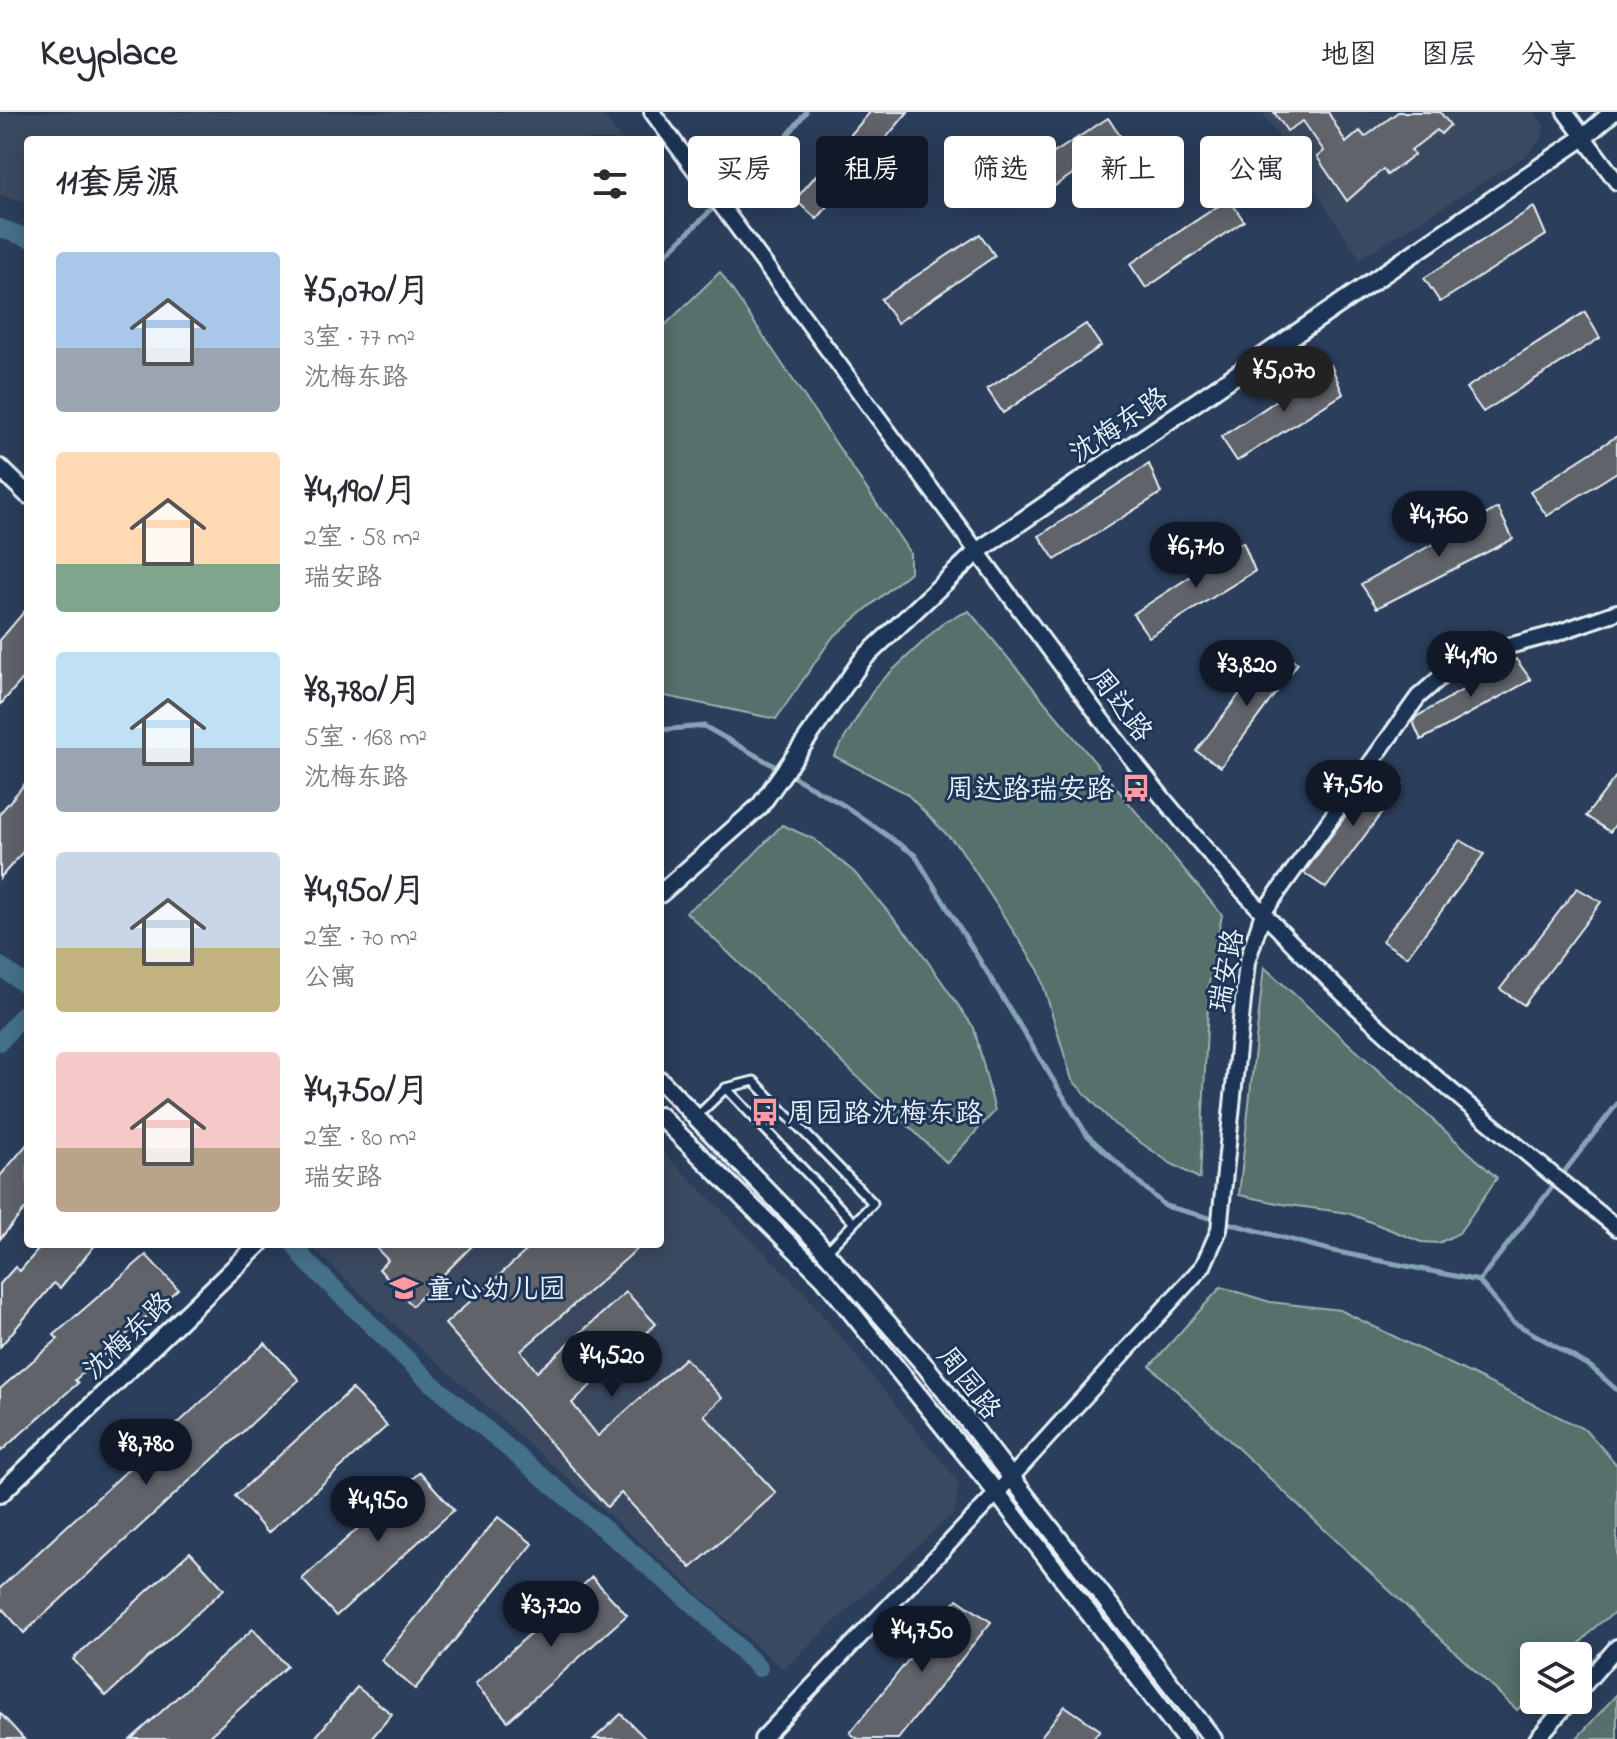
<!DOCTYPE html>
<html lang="zh">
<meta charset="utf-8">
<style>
:root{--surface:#fff;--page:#f7f7f7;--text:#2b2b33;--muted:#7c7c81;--line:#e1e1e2;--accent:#111827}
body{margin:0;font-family:"Indie Flower","LXGW WenKai TC",sans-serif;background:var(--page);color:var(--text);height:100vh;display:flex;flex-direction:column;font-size:30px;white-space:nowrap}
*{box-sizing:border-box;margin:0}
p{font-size:26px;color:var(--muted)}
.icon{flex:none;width:44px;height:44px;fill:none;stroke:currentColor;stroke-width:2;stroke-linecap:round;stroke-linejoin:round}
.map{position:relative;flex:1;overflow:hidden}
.panel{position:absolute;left:24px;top:24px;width:640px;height:1112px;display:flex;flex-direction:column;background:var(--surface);border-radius:8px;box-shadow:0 4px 20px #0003}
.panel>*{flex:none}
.guide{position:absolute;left:688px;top:24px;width:760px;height:72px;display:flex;gap:16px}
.fabs{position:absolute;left:1520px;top:1530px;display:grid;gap:16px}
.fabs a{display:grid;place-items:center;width:72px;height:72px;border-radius:8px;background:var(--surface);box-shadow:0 4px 20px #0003;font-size:40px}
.price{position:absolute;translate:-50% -68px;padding:0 18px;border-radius:28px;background:var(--accent);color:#fff;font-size:26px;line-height:52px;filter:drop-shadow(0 2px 4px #0008)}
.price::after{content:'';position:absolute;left:50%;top:48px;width:24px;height:18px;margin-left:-12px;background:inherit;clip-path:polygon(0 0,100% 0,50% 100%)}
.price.selected{background:#222;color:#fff}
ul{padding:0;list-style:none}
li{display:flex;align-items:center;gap:24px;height:200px;padding:0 32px}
li span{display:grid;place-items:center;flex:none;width:224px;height:160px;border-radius:8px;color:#555}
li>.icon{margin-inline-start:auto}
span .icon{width:96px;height:96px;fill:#fffc;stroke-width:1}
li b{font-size:34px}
h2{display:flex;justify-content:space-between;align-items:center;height:96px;padding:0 32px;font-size:34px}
.pill{padding:0 28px;border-radius:8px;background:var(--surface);box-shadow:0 4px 20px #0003;font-size:28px;line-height:72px}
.pill.selected{background:var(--accent);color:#fff}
header{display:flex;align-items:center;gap:48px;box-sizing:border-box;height:112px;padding:0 40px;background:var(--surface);border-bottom:2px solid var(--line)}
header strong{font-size:38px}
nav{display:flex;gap:44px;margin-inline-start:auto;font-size:28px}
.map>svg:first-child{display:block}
</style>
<header>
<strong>Keyplace</strong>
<nav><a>地图</a><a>图层</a><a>分享</a></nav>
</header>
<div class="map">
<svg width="1617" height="1627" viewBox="0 0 1617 1627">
<rect width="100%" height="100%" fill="#2b3e5b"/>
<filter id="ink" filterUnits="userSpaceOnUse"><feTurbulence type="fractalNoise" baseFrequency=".0125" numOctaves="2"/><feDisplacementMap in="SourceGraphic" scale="16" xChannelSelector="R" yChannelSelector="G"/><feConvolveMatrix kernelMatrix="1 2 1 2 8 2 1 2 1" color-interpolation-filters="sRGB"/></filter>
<g filter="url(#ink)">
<!-- built -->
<g fill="#3b4960">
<polygon points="0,0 601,0 622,28 28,28 28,92 0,83"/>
<polygon points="1262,0 1535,0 1544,14 1542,25 1527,43 1360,146"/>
<polygon points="660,1037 804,1180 959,1371 955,1400 783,1557 403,1220 308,1132 660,1132"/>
</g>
<!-- green -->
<g fill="#576f6c" stroke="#a0b0b2" stroke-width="2">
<polygon points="720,160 910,441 910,460 832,526 776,607 660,583 660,218"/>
<polygon points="969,499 1222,803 1209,871 1200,1067 1170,1051 1114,1012 1072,968 1039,859 960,736 906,681 834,644 876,574 945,509"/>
<polygon points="782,713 814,727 854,760 915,831 974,916 995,999 947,1051 686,800 737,760"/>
<polygon points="1264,855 1497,1066 1459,1121 1439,1131 1421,1130 1348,1101 1282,1092 1239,1083"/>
<polygon points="1221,1175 1270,1190 1340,1198 1586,1318 1617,1353 1617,1499 1596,1514 1568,1544 1534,1544 1534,1580 1517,1598 1150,1254"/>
<polygon points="1617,1582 1617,1627 1576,1627"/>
</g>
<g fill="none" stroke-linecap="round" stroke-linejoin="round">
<!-- stream -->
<g stroke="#86a4b5" stroke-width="5">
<polyline points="660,148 788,23 806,0"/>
<polyline points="660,618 704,614 845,694 915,743 1087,1023 1165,1094 1333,1139 1479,1169 1513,1210 1591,1255 1617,1278"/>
<polyline points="1479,1169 1617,992"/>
</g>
<!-- canal -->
<g stroke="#447089" stroke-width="18">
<polyline points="0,116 28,126"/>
<polyline points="0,854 28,875"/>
<polyline points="0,930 28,897"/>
<polyline points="294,1132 306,1149 429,1269 701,1499 759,1556"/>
</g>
</g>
<!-- building -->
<g fill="#61646b" stroke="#e8f1f8" stroke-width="2">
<polygon points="870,0 908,0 817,107 795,88"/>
<polygon points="1274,0 1328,0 1346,31 1360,19 1365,25 1398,0 1440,0 1450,13 1441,22 1437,18 1411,38 1414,43 1387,63 1383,57 1347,89 1317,45 1324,39 1303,9 1287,19"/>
<polygon points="1108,6 1123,28 1025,94 1009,70"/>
<polygon points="1229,87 1244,109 1146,176 1130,152"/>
<polygon points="1534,95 1546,123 1440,190 1424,166"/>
<polygon points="980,122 995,144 897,211 881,187"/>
<polygon points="1585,200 1600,226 1483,300 1466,276"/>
<polygon points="1086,212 1101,234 1003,301 987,277"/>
<polygon points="1331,253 1343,282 1237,349 1221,325"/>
<polygon points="1617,324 1617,360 1547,404 1530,380"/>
<polygon points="1149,352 1161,381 1055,448 1039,424"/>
<polygon points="1498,396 1513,427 1377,496 1361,472"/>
<polygon points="1243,430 1255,459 1149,525 1133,502"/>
<polygon points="28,495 28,561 0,593 0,528"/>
<polygon points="1274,537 1298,551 1221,655 1196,639"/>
<polygon points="1516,547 1531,568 1421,628 1413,610 1416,605"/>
<polygon points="1379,658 1403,672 1326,776 1304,761"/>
<polygon points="1617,663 1617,710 1610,720 1586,704"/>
<polygon points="28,668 28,734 0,766 0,701"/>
<polygon points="1460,728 1484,742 1407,845 1382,829"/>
<polygon points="1577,776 1601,790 1524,893 1500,877"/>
<polygon points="28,1031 28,1094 0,1127 0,1064"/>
<polygon points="43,1132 96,1132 60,1176 54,1171 0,1235 0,1172 15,1155 20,1159"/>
<polygon points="372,1132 474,1132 412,1194 379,1157 388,1148"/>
<polygon points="534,1132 643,1132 521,1239 537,1260 626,1180 656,1212 572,1291 598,1324 685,1246 722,1286 704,1303 776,1381 691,1456 621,1381 607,1395 445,1212"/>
<polygon points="146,1143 178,1177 75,1268 78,1271 0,1340 0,1277 58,1227 54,1223"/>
<polygon points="265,1231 299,1268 24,1521 0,1494 0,1476"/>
<polygon points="352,1277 387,1314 268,1421 235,1384"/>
<polygon points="420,1360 454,1398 336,1504 302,1467"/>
<polygon points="498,1405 533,1432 415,1577 381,1548"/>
<polygon points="190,1440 224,1477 106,1584 73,1547"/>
<polygon points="592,1465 627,1503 508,1609 475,1572"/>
<polygon points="957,1487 991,1510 898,1627 858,1627 850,1621"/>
<polygon points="253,1517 287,1554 206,1627 131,1627"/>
<polygon points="357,1575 392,1602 371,1627 314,1627"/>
<polygon points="1065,1594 1100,1618 1092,1627 1039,1627"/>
<polygon points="0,1601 24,1627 0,1627"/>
<polygon points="621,1602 646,1627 594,1627"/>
</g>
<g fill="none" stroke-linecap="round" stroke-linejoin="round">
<defs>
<g id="service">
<polyline points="726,976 853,1110"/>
<polyline points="696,1005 726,976 754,969 873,1091 827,1139"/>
</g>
<g id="minor">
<path d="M652,0L1104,611C1174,704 1252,794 1336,875C1425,961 1522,1037 1617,1116"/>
<polyline points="1565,0 1617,70"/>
<polyline points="1578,1580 1617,1535"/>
<polyline points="762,1627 997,1381 1203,1154 1219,1118 1247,850 1263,801 1418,585 1451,556 1505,535 1554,522 1617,500"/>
<polyline points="1537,1627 1571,1588"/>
</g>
<g id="tertiary">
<polyline points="0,356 28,383"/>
<polyline points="660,782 760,694 863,547 978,439 1584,25 1613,0"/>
<polyline points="660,968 815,1128 927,1256 1213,1627"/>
<polyline points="660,1004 824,1166 997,1381 1185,1627"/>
<polyline points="0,1382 259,1132"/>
</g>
</defs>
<!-- service casing -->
<use href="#service" stroke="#e8f1f8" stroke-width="13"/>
<!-- minor casing -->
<use href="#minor" stroke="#e8f1f8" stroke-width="20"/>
<!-- tertiary casing -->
<use href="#tertiary" stroke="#e8f1f8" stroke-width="22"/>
<!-- service -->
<use href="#service" stroke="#1d3557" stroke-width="7"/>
<!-- minor -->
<use href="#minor" stroke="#1d3557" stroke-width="14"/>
<!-- tertiary -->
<use href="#tertiary" stroke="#1d3557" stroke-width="16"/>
</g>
</g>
<!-- icons -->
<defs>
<symbol id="bus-bare" viewBox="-9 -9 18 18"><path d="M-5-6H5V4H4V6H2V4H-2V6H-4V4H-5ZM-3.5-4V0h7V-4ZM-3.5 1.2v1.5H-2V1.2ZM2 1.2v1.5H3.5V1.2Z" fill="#ff9aa2" stroke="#1d3557" stroke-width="2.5" paint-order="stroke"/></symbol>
<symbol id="school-bare" viewBox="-9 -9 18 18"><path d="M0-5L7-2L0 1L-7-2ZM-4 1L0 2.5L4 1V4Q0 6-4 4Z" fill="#ff9aa2" stroke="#1d3557" stroke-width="2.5" paint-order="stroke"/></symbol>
</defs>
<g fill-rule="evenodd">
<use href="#bus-bare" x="1116" y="656" width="40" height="40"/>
<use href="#bus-bare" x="745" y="980" width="40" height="40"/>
<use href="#school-bare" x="384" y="1156" width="40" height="40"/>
</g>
<g text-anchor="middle" stroke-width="6" stroke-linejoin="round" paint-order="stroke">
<!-- street labels -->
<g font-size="28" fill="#e8f1f8" stroke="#1d3557">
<text transform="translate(1118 312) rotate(-34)" y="10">沈梅东路</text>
<text transform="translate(1122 592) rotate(53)" y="10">周达路</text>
<text transform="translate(1225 858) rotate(-79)" y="10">瑞安路</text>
<text transform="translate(127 1223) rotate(-44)" y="10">沈梅东路</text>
<text transform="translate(970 1270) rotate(52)" y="10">周园路</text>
</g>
<!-- poi labels -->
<g font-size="28" fill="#e8f1f8" stroke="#1d3557" text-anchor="start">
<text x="1114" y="686" text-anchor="end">周达路瑞安路</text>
<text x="787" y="1010">周园路沈梅东路</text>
<text x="426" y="1186">童心幼儿园</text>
</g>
</g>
</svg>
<div class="fabs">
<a><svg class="icon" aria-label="layers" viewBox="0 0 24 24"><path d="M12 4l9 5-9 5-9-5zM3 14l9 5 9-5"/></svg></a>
</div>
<b class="price selected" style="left:1284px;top:302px">¥5,070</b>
<b class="price" style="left:1439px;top:447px">¥4,760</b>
<b class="price" style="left:1196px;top:478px">¥6,710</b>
<b class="price" style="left:1471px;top:587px">¥4,190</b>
<b class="price" style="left:1247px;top:596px">¥3,820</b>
<b class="price" style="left:1353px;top:716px">¥7,510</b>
<b class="price" style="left:612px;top:1287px">¥4,520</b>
<b class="price" style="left:146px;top:1375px">¥8,780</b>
<b class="price" style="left:378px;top:1432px">¥4,950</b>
<b class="price" style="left:551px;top:1537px">¥3,720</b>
<b class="price" style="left:922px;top:1562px">¥4,750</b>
<div class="guide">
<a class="pill">买房</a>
<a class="pill selected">租房</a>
<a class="pill">筛选</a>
<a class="pill">新上</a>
<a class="pill">公寓</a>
</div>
<section class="panel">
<h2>11套房源<svg class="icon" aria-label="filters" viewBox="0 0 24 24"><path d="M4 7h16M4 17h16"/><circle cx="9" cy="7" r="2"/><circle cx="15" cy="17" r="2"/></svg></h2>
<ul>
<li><span style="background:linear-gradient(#a9c7e8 60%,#9aa5b1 0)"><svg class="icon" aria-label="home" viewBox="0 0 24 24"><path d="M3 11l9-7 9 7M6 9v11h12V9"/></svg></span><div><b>¥5,070/月</b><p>3室 · 77 m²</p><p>沈梅东路</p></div></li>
<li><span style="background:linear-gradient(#ffd9b3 70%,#7fa58c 0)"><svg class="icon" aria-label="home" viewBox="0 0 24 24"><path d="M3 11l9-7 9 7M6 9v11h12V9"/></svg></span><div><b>¥4,190/月</b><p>2室 · 58 m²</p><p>瑞安路</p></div></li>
<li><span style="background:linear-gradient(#bfe0f5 60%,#9aa5b1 0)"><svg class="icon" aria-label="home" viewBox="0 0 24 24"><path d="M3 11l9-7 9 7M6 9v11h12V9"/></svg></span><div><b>¥8,780/月</b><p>5室 · 168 m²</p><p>沈梅东路</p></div></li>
<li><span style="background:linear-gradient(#c9d6e8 60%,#c2b280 0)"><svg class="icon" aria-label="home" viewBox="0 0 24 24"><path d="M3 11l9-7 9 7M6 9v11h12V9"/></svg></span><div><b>¥4,950/月</b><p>2室 · 70 m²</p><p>公寓</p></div></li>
<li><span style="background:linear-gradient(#f6c9c9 60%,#b9a48a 0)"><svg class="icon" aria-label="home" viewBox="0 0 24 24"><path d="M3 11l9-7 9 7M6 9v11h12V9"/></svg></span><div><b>¥4,750/月</b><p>2室 · 80 m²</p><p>瑞安路</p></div></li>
</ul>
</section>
</div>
